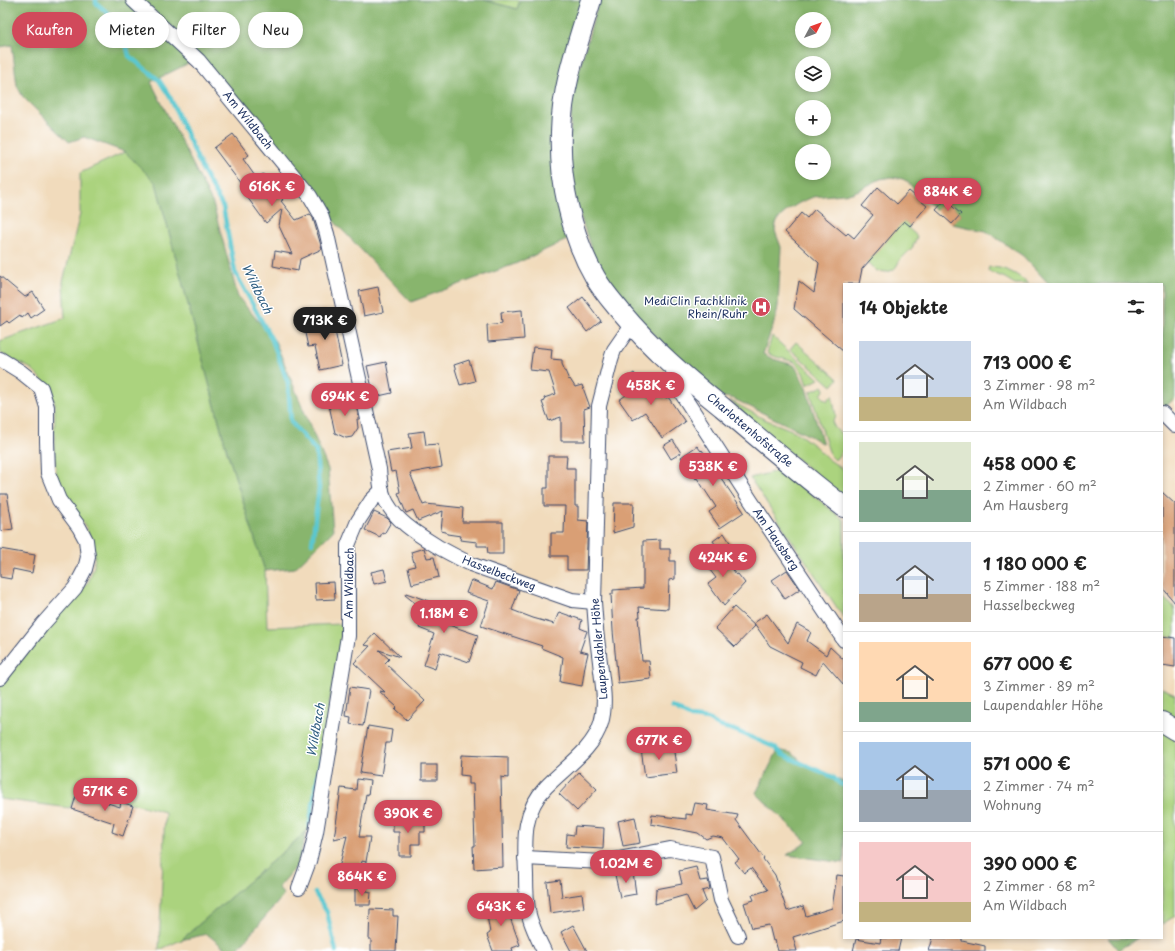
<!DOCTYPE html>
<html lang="de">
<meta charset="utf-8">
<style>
:root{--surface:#fff;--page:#f2f2f2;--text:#222;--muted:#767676;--line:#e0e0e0;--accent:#d1495b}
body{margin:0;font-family:"Playpen Sans",sans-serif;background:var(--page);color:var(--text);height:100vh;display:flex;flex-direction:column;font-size:15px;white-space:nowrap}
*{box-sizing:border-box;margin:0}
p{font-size:13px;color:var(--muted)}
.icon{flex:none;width:22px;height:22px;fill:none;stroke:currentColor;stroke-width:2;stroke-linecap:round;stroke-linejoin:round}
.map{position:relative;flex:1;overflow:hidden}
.side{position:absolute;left:843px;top:283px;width:320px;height:656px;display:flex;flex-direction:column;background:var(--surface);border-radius:0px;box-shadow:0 2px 6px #0003}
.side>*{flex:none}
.banner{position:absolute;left:12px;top:12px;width:380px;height:36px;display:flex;gap:8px}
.needle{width:26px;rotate:49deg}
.tools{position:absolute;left:795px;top:12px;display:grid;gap:8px}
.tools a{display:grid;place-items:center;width:36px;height:36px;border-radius:50%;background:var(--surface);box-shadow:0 2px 6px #0003;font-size:20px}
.price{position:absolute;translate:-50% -34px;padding:0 9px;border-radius:14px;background:var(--accent);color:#fff;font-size:13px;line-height:26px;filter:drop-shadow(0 1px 2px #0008)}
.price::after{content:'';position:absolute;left:50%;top:24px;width:12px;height:9px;margin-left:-6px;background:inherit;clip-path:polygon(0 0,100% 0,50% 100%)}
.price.on{background:#222;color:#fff}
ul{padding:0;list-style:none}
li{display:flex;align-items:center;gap:12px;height:100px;padding:0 16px}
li+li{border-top:1px solid var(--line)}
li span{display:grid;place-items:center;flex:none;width:112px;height:80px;border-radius:0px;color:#555}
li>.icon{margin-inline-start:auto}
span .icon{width:48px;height:48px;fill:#fffc;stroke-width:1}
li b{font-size:17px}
h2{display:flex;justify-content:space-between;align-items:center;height:48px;padding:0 16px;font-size:17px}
.pill{padding:0 14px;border-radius:18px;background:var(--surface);box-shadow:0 2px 6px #0003;font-size:14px;line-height:36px}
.pill.on{background:var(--accent);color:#fff}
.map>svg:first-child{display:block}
</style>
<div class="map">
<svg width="1175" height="951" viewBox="0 0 1175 951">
<rect width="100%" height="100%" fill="#fff"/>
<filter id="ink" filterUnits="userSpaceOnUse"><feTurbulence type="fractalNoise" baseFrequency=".025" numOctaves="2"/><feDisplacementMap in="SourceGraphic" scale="8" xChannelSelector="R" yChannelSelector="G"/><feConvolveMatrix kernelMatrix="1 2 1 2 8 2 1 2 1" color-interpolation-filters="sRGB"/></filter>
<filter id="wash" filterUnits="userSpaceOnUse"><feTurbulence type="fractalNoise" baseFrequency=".012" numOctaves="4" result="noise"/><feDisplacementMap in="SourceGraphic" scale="16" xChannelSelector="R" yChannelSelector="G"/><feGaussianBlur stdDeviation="0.9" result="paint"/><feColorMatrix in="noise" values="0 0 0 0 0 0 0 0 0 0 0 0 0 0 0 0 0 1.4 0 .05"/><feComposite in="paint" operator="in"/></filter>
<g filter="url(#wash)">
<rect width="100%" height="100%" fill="#f1dbbc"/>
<!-- green -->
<g fill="#abd37e" stroke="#63816e">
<polygon points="484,0 520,0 517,9"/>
<polygon points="125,152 156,183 227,451 265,571 267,627 343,624 307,831 181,940 159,950 165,812 78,789 70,808 0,799 0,687 46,627 89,581 94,566 95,552 86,527 67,504 57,479 54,451 55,403 46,384 30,368 0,353 0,341 65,318 63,282 80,214 80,173"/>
<polygon points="897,215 910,226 908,228 917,236 915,242 912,248 900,260 896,267 893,270 887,272 877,271 868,262"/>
<path d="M989,267C1004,267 1017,273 1028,284H1015L1005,278L988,271Z"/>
<polygon points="772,336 819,379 807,385 803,373 795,362 773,356 767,353"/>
<polygon points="796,342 838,379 832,386 790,349"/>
<polygon points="823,386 825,389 821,395 827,401 832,395 836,416 832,422 835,428 844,437 844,449 835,460 830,455 810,392"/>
<polygon points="729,400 764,419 794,431 803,437 815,446 828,459 844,470 844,497 764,432"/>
<polygon points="781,470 844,520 844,618 750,478"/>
<polygon points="1162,597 1173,606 1175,610 1175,638 1162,636"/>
<polygon points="1162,688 1175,694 1175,720 1162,713"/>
<polygon points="1162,730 1175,737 1175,916 1162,924"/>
</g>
<!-- forest -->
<g fill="#88b56d" stroke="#527266" fill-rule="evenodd">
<polygon points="0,0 484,0 517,9 520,0 585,0 561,90 571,238 515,264 411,302 328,215 201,57 151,82 213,204 238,297 275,341 328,469 333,531 295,568 265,571 227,451 156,183 125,152 84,137 69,142 23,97 17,86 12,45 0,47"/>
<path d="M599,0H1171L1175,2V398L1165,407L1162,403V284H1049L1023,256L986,231L952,224L961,214L945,200L936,210L912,187L908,182L903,179L891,177L880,179L859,190L852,193L813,197L799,203L788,210L780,217L776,224L775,231L781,247L778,306L776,317L763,354L773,359L794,365L799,373L806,388L823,444L808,435L732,398L722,397L662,344L613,288L593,255L574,196L569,157L572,95ZM802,19H824V41H802ZM802,63H824V85H802ZM802,107H824V129H802ZM802,151H824V173H802Z"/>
<polygon points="778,750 792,753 807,767 844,782 844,863 787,855 807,842 756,793"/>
<polygon points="307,831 297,866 278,888 284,895 236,951 228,951 207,934 181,940"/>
<polygon points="1108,938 1138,938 1118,950"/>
</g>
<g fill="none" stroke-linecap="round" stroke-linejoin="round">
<!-- stream -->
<g stroke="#5ac7d0" stroke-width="4.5">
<polyline points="96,0 96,3 121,24 129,56 159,80 170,97 203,171 223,207 235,272 272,340 288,383 291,422 316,451 319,488 312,543"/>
<polyline points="672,707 691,717 708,719 719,726 734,730 774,747 783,755 833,777 840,784 844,785"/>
<polyline points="309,828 321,759"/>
<polyline points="315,893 327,912 336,951"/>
</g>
</g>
<g id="blocks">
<!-- building -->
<g fill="#d99f74">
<polygon points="233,134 249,155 243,159 257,179 263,174 283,200 281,201 296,220 310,214 313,218 322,249 300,259 298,271 273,266 275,251 292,254 279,226 282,209 266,223 242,190 244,188 214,148"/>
<polygon points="878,187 897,204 909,191 927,206 910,226 904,221 879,250 862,269 859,284 844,284 844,352 794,309 799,281 814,293 819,263 785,232 801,213 807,218 815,209 846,235 848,233 854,238 873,215 862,206"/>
<polygon points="945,200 961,214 952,224 936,210"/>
<polygon points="0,276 25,297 33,292 44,309 31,318 28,313 22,318 20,315 9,323 7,321 0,326"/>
<polygon points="378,287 383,312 364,316 359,291"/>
<polygon points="583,297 601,321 587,332 569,308"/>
<polygon points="325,310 327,317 332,316 342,365 320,370 315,346 308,347 305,333 316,331 313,313"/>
<polygon points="522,310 524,339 488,342 487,325 502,323 501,312"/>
<polygon points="533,347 552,349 551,359 562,360 562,364 569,380 570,379 575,387 582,385 590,407 584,409 585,441 561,441 561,417 549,421 542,402 545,401 544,398 556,394 549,372 530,370"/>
<polygon points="469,360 475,381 460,385 454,365"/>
<polygon points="386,362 392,393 374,397 367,366"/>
<polygon points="634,373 647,391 657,384 666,398 668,397 685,422 662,438 645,412 633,420 619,400 629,393 621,382"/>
<polygon points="354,396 359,419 357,419 358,428 352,437 346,438 335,433 329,405 336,403 336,400"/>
<polygon points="424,431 426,445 438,444 442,467 410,473 423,505 426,504 463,508 462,522 503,522 503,554 488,554 487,546 477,546 477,542 460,540 461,536 447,534 446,532 441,531 443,511 418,521 413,510 406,513 398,493 400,492 396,471 391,472 387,452 412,448 409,433"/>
<polygon points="673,440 681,453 671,459 663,446"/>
<polygon points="697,446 701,451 702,450 744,512 720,528 709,512 716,507 697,478 696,479 681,457"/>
<polygon points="548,456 567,456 566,468 575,468 575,506 578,506 578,520 588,521 586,570 567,570 567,556 551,556 551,533 564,533 565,506 544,506 544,488 548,488"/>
<polygon points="1162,492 1175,504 1175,603 1162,587"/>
<polygon points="0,494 7,494 13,529 0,531"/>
<polygon points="614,503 634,503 633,527 613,533"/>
<polygon points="374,512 387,518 391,522 384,534 382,533 380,537 365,530"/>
<polygon points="724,533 731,544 720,551 713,541"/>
<polygon points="660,540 660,549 670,549 670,561 675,561 675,579 669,580 668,609 639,607 640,617 638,617 642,661 649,661 651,679 618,683 613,631 611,594 613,594 613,590 643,588 643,541"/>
<polygon points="424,548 427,558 434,557 439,577 412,584 408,568 415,566 411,552"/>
<polygon points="0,549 35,555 32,573 13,569 11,579 0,577"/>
<polygon points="717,550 736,575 738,574 745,583 724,606 708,584 716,578 703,561"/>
<polygon points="384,569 387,581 374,584 371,572"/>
<polygon points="787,570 800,589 785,599 772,580"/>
<polygon points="471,580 493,589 496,582 519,590 512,610 533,618 554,624 559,612 582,620 580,628 587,631 580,651 588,653 585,666 582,686 560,682 563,657 541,648 542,646 481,626 489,601 466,593"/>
<polygon points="334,582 335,599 316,600 315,583"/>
<polygon points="406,593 448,608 443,623 478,635 469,662 440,652 435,669 424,665 434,634 419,628 425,611 405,595"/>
<polygon points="734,607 755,626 735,647 715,628"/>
<polygon points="767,614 788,643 797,624 811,632 807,641 826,655 830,647 844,660 844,685 823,661 816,675 800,667 802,662 770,646 754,623"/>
<polygon points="375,633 400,657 379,650 389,659 385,663 425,701 407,720 395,709 397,707 379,691 385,692 354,663 370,646 364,645"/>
<polygon points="1162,636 1175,638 1175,667 1162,665"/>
<polygon points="350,687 369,690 363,726 350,724 351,717 346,716"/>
<polygon points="368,726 392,730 390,743 386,743 381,776 360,773"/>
<polygon points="673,745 677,773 645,777 641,749"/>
<polygon points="461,755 508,757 508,778 501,777 503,867 474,869 473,846 475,846 473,784 469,784 469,776 460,775"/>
<rect x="422" y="765" width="15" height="15"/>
<polygon points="579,772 597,789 577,811 559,794"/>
<polygon points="357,779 370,781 368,795 366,794 359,837 370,837 366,862 362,861 358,881 337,876 347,836 334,839 341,788 356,790"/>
<polygon points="77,793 120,807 121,802 133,806 123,836 112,832 114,823 72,809"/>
<polygon points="695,803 708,805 707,810 738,815 736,820 764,858 763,859 775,875 787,911 803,906 806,916 832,908 837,875 844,876 844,921 793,937 797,951 778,951 775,940 773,941 769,925 752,928 744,903 754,900 752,895 768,890 751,868 744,873 735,862 739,859 723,838 713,836 706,839 698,833 651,824 652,815 686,819 686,814 692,815"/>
<polygon points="635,817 640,843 623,846 618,821"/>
<polygon points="393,819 425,820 425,832 420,832 420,844 411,844 411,856 399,856 399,832 393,832"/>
<polygon points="575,826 604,828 603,849 566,847 567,834 574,835"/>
<polygon points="696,867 700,881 708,880 710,889 702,891 706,901 694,911 686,895 655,904 656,889 682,884 679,871"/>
<polygon points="633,872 636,894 620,897 615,875"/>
<polygon points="560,880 562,897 582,894 584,908 550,913 547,882"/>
<polygon points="355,888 371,892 370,905 355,905"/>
<polygon points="508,900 511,920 520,945 512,948 513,951 493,951 487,935 490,933 485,904"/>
<polygon points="370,909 393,910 393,916 398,916 396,951 371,951 371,939 369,939"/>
<polygon points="573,925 587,951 571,951 561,932"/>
<polygon points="881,938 901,938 898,951 853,951 856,939 880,943"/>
<polygon points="933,938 962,938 962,941 985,946 985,951 929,951"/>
</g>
</g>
</g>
<g filter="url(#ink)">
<use href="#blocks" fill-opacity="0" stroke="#3b496c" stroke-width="1"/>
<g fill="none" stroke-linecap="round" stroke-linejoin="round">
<defs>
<g id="street">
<path d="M133,0L199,61L310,196L321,215L327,234L379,469C380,478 380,488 384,497C394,521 419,535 440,548C451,554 462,560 473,565L572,600L594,602"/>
<polyline points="0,359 21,372 41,388 47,407 47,441 48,473 59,500 79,527 86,540 88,557 85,569 75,588 42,625 0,678"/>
<polyline points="683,375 681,384 682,394 751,501 844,640"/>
<polyline points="1162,413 1175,426"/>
<polyline points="525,858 603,862 670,849 712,857 721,900 738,936"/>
<polyline points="299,888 309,861 316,832 348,636 348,545 358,521 371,501 382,490"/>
<path d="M544,951C538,939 532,927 529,915C526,902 526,888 526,875C525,843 521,813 546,787C565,767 593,750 601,723C607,703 602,682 600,662C597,642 595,622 594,602L599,406L611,359L614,350L632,324"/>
</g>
<g id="secondary">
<path d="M591,0C578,43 562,86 561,132C559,179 571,236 595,277C602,290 612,301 621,312C651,348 686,378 722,407C762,441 802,475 844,507"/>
<polyline points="1162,722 1175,730"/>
</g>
</defs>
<!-- street casing -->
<use href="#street" stroke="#3b496c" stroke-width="16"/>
<!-- secondary casing -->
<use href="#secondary" stroke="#3b496c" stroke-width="22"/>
<!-- street -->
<use href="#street" stroke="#fff" stroke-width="14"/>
<!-- secondary -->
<use href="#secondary" stroke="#fff" stroke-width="20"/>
</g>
</g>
<!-- icons -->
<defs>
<symbol id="hospital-disc" viewBox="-11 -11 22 22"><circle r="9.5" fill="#d1495b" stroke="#fff"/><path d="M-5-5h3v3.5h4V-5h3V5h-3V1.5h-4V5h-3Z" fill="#fff"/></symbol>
</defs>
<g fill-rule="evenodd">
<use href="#hospital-disc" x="750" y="296" width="22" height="22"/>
</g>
<g text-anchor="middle" stroke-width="3" stroke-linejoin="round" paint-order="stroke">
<!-- street labels -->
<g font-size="11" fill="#1b2f5e" stroke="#fff">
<text transform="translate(248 120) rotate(51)" y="4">Am Wildbach</text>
<text transform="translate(750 430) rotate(40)" y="4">Charlottenhofstraße</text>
<text transform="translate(776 539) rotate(56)" y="4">Am Hausberg</text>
<text transform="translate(499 573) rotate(21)" y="4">Hasselbeckweg</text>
<text transform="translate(349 583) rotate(-89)" y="4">Am Wildbach</text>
<text transform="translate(599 649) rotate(-95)" y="4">Laupendahler Höhe</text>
</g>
<!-- poi labels -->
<g font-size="11" fill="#1b2f5e" stroke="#fff" text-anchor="end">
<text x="747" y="305">MediClin Fachklinik<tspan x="747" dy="13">Rhein/Ruhr</tspan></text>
</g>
<!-- water labels -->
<g font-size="12" font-style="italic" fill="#2e5d80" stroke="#fff">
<text transform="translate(257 289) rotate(64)" y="4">Wildbach</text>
<text transform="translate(316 730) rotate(-80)" y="4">Wildbach</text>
</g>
</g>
</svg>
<div class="tools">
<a><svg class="needle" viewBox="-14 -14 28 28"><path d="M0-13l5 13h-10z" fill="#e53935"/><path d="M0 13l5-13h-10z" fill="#767676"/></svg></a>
<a><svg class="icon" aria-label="layers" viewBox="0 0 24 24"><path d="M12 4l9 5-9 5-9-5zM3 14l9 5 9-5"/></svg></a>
<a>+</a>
<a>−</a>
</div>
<b class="price" style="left:272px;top:207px">616K €</b>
<b class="price" style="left:948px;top:212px">884K €</b>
<b class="price on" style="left:325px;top:341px">713K €</b>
<b class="price" style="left:651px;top:406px">458K €</b>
<b class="price" style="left:345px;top:417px">694K €</b>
<b class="price" style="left:713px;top:487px">538K €</b>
<b class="price" style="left:723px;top:578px">424K €</b>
<b class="price" style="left:444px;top:634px">1.18M €</b>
<b class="price" style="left:659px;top:761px">677K €</b>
<b class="price" style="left:105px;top:812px">571K €</b>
<b class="price" style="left:408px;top:834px">390K €</b>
<b class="price" style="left:626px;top:884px">1.02M €</b>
<b class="price" style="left:362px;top:897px">864K €</b>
<b class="price" style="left:501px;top:927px">643K €</b>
<div class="banner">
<a class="pill on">Kaufen</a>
<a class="pill">Mieten</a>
<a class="pill">Filter</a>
<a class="pill">Neu</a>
</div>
<section class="side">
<h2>14 Objekte<svg class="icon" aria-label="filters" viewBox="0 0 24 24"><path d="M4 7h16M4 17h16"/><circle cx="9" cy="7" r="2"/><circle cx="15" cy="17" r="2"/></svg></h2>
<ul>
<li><span style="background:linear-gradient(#c9d6e8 70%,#c2b280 0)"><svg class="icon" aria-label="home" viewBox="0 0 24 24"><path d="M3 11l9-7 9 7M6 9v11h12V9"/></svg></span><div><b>713 000 €</b><p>3 Zimmer · 98 m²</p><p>Am Wildbach</p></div></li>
<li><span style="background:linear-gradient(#dfe7d0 60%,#7fa58c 0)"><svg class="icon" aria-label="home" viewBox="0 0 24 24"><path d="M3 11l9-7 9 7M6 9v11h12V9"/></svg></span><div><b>458 000 €</b><p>2 Zimmer · 60 m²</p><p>Am Hausberg</p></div></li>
<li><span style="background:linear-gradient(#c9d6e8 65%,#b9a48a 0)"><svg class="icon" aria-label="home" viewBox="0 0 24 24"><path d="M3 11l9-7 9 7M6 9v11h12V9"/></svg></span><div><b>1 180 000 €</b><p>5 Zimmer · 188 m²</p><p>Hasselbeckweg</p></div></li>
<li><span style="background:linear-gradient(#ffd9b3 75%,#7fa58c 0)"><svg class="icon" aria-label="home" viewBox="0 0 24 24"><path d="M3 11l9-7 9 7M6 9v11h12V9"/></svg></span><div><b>677 000 €</b><p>3 Zimmer · 89 m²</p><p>Laupendahler Höhe</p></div></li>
<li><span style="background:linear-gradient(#a9c7e8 60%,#9aa5b1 0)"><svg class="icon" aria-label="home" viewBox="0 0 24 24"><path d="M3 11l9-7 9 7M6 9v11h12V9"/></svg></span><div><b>571 000 €</b><p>2 Zimmer · 74 m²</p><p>Wohnung</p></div></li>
<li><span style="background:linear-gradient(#f6c9c9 75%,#c2b280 0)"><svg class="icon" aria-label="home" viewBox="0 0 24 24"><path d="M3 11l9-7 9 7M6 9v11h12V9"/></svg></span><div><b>390 000 €</b><p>2 Zimmer · 68 m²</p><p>Am Wildbach</p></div></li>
</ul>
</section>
</div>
